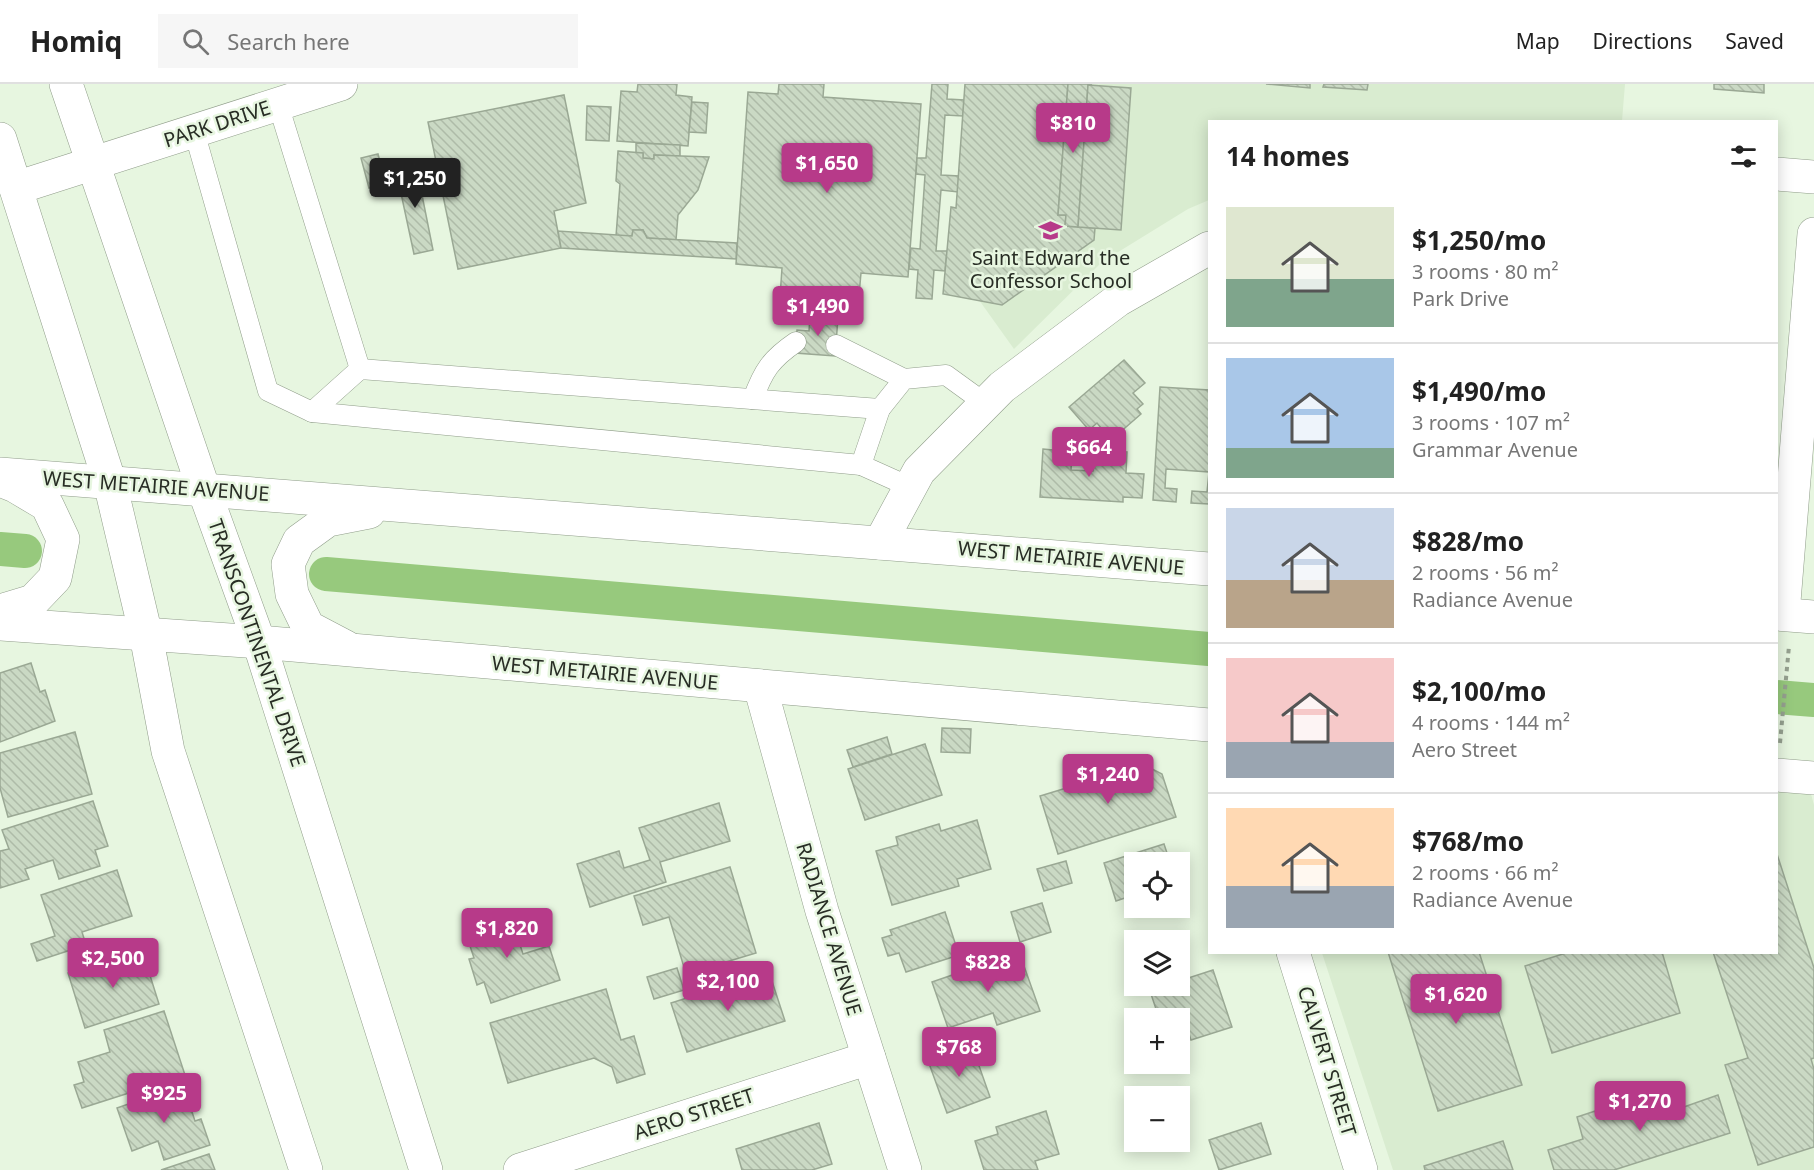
<!DOCTYPE html>
<meta charset="utf-8">
<style>
:root{--surface:#fff;--page:#f6f6f6;--text:#222;--muted:#767676;--line:#e0e0e0;--accent:#b73a89}
body{margin:0;font-family:"Noto Sans",sans-serif;background:var(--page);color:var(--text);height:100vh;display:flex;flex-direction:column;font-size:22px;white-space:nowrap}
*{box-sizing:border-box;margin:0}
p{font-size:20px;color:var(--muted)}
.icon{flex:none;width:33px;height:33px;fill:none;stroke:currentColor;stroke-width:2;stroke-linecap:round;stroke-linejoin:round}
.map{position:relative;flex:1;overflow:hidden}
.sheet{position:absolute;left:1208px;top:36px;width:570px;height:834px;display:flex;flex-direction:column;background:var(--surface);border-radius:0px;box-shadow:0 3px 15px #0003}
.sheet>*{flex:none}
.tools{position:absolute;left:1124px;top:768px;display:grid;gap:12px}
.tools a{display:grid;place-items:center;width:66px;height:66px;border-radius:0px;background:var(--surface);box-shadow:0 3px 15px #0003;font-size:30px}
.price{position:absolute;translate:-50% -51px;padding:0 14px;border-radius:6px;background:var(--accent);color:#fff;font-size:20px;line-height:39px;filter:drop-shadow(0 2px 3px #0008)}
.price::after{content:'';position:absolute;left:50%;top:36px;width:18px;height:14px;margin-left:-9px;background:inherit;clip-path:polygon(0 0,100% 0,50% 100%)}
.price.current{background:#222;color:#fff}
ul{padding:0;list-style:none}
li{display:flex;align-items:center;gap:18px;height:150px;padding:0 18px}
li+li{border-top:2px solid var(--line)}
li span{display:grid;place-items:center;flex:none;width:168px;height:120px;border-radius:0px;color:#555}
li>.icon{margin-inline-start:auto}
span .icon{width:72px;height:72px;fill:#fffc;stroke-width:1}
li b{font-size:26px}
h2{display:flex;justify-content:space-between;align-items:center;height:72px;padding:0 18px;font-size:26px}
header{display:flex;align-items:center;gap:36px;box-sizing:border-box;height:84px;padding:0 30px;background:var(--surface);border-bottom:2px solid var(--line)}
header strong{font-size:28px}
nav{display:flex;gap:33px;margin-inline-start:auto;font-size:21px}
.search{width:420px;height:54px;background:var(--page);display:flex;align-items:center;gap:15px;box-sizing:border-box;padding:0 21px;border-radius:0px;color:var(--muted);font-size:22px}
.map>svg:first-child{display:block}
</style>
<header>
<strong>Homiq</strong>
<div class="search"><svg class="icon" aria-label="search" viewBox="0 0 24 24"><circle cx="10" cy="10" r="6"/><path d="M15 15l6 6"/></svg>Search here</div>
<nav><a>Map</a><a>Directions</a><a>Saved</a></nav>
</header>
<div class="map">
<svg width="1814" height="1086" viewBox="0 0 1814 1086">
<defs>
<pattern id="building-back-hatch" width="6" height="6" patternUnits="userSpaceOnUse" patternTransform="scale(1.5)"><rect width="6" height="6" fill="#cad9c4"/><path d="M-1 5l2 2M0 0l6 6M5-1l2 2" fill="none" stroke="#aebba8"/></pattern>
</defs>
<rect width="100%" height="100%" fill="#e7f6e0"/>
<!-- built -->
<g fill="#d9ecd0">
<polygon points="965,0 1625,0 1622,37 1209,38 1209,116 1188,125 1102,178 1014,265 979,216 943,210 951,123 956,124"/>
<polygon points="1776,708 1811,710 1814,721 1814,1086 1393,1086 1322,869 1776,868"/>
</g>
<g fill="none" stroke-linecap="round" stroke-linejoin="round">
<!-- canal -->
<g stroke="#97c97d" stroke-width="34">
<polyline points="0,465 25,467"/>
<polyline points="326,490 1209,565"/>
<polyline points="1776,613 1814,616"/>
</g>
</g>
<!-- building -->
<g fill="url(#building-back-hatch)" stroke="#9aa894" stroke-width="1.5">
<polygon points="638,0 677,0 676,11 692,13 688,62 617,57 621,7 637,8"/>
<polygon points="779,0 824,0 823,13 921,20 908,193 861,189 857,234 779,228 782,184 736,180 748,8 778,10"/>
<polygon points="932,0 948,0 947,15 964,16 963,32 945,31 941,91 959,92 958,108 941,106 936,167 947,167 945,187 934,186 932,215 916,214 918,186 909,185 911,164 920,165 925,91 916,90 917,74 926,74"/>
<polygon points="965,0 1068,0 1058,131 1066,131 1065,142 1095,144 1094,156 1002,221 943,210 951,123 956,124"/>
<polygon points="1068,0 1092,0 1088,1 1078,143 1065,142 1066,131 1058,131"/>
<polygon points="1266,0 1310,0 1310,4"/>
<polygon points="1324,0 1368,0 1367,6 1323,3"/>
<polygon points="1714,0 1764,0 1764,9 1714,5"/>
<polygon points="1088,1 1131,4 1121,146 1078,143"/>
<polygon points="564,11 586,119 554,127 561,164 458,185 428,38"/>
<polygon points="692,18 708,19 706,49 689,48"/>
<polygon points="587,22 611,23 609,57 586,56"/>
<polygon points="636,59 680,61 680,72 654,71 654,75 643,74 643,69 636,69"/>
<polygon points="618,67 643,69 643,74 654,75 654,71 709,73 698,106 678,131 676,156 647,154 643,146 633,146 632,152 616,152 620,100 616,97"/>
<polygon points="378,70 386,100 369,104 361,74"/>
<polygon points="416,81 433,166 414,170 396,86"/>
<polygon points="633,146 643,146 647,154 737,159 736,175 561,164 558,147 632,152"/>
<polygon points="810,232 838,234 835,272 795,269 797,246 809,247"/>
<polygon points="1124,276 1145,299 1133,309 1143,320 1137,325 1141,330 1118,350 1113,345 1107,351 1097,339 1089,346 1069,323"/>
<polygon points="1160,303 1209,306 1209,420 1191,419 1192,407 1207,408 1209,388 1166,385 1165,404 1177,405 1176,418 1153,416"/>
<polygon points="1043,365 1072,368 1071,386 1093,387 1095,366 1127,368 1126,389 1144,390 1142,414 1123,413 1123,418 1040,413"/>
<polygon points="31,579 40,608 45,606 55,637 0,658 0,589"/>
<polygon points="942,644 971,645 970,669 941,668"/>
<polygon points="75,648 92,710 8,733 0,704 0,669"/>
<polygon points="887,653 892,670 853,683 847,666"/>
<polygon points="925,660 942,711 865,736 848,685"/>
<polygon points="1125,671 1162,690 1176,733 1058,770 1040,712 1109,691 1108,675"/>
<polygon points="93,717 108,762 95,766 100,782 59,795 53,776 25,785 29,795 0,804 0,767 9,765 2,746"/>
<polygon points="719,719 730,757 660,778 666,798 590,823 577,780 619,767 624,784 650,776 639,744"/>
<polygon points="977,736 991,785 957,795 959,802 892,821 876,767 898,761 896,753 939,740 941,747"/>
<polygon points="1164,760 1170,778 1134,778 1134,811 1116,817 1104,779"/>
<polygon points="1776,767 1814,884 1814,974 1811,975 1814,985 1814,1063 1758,1081 1725,981 1748,974 1713,868 1776,868"/>
<polygon points="1066,777 1072,799 1044,807 1037,785"/>
<polygon points="730,783 756,869 686,890 669,833 643,841 634,812"/>
<polygon points="117,786 132,832 82,848 86,861 37,877 31,860 55,852 41,811"/>
<polygon points="1042,819 1051,848 1020,858 1011,828"/>
<polygon points="509,827 523,870 549,862 560,896 491,919 484,898 477,901 469,875 474,874 463,841"/>
<polygon points="945,828 959,871 906,888 899,869 888,872 882,854 892,851 890,846"/>
<polygon points="142,866 159,920 85,944 68,889"/>
<polygon points="1019,868 1040,927 997,941 993,929 948,944 932,898"/>
<polygon points="1388,868 1479,868 1522,1001 1438,1027"/>
<polygon points="1569,868 1662,868 1680,929 1552,969 1525,882"/>
<polygon points="677,884 684,906 654,915 647,893"/>
<polygon points="1213,886 1232,943 1191,956 1184,934 1159,934 1150,907 1166,902 1179,902 1179,897"/>
<polygon points="769,888 785,937 687,968 671,919"/>
<polygon points="606,905 621,956 634,952 645,990 617,999 612,983 594,974 508,999 490,939"/>
<polygon points="164,927 185,991 82,1024 74,1001 84,998 78,978 110,968 104,946"/>
<polygon points="971,959 990,1013 947,1029 927,974"/>
<polygon points="183,1001 195,1037 201,1035 210,1061 164,1076 158,1057 132,1067 117,1024"/>
<polygon points="1674,1001 1681,1024 1718,1011 1730,1049 1614,1086 1554,1086 1548,1066 1583,1055 1577,1033"/>
<polygon points="1046,1027 1059,1070 1035,1077 1038,1086 984,1086 975,1057 998,1050 996,1043"/>
<polygon points="819,1039 832,1080 812,1086 742,1086 736,1065"/>
<polygon points="1261,1039 1271,1070 1219,1086 1209,1056"/>
<polygon points="1503,1057 1513,1086 1425,1086 1424,1082"/>
<polygon points="209,1070 215,1086 161,1086"/>
</g>
<g fill="none" stroke-linecap="round" stroke-linejoin="round">
<defs>
<g id="lane">
<polyline points="278,20 360,285"/>
<polyline points="194,47 268,307 312,328 861,381"/>
<polyline points="836,261 904,295"/>
<path d="M753,315C763,287 771,275 796,258"/>
<polyline points="312,328 360,285 880,325"/>
<polyline points="910,403 861,381 880,325 904,295 946,291 986,320"/>
</g>
<g id="street">
<polyline points="1776,90 1814,93"/>
<polyline points="16,104 341,0"/>
<polyline points="880,459 919,387 1002,303 1118,216 1209,164"/>
<polyline points="1783,530 1814,150"/>
<polyline points="760,602 822,827 905,1086"/>
<polyline points="1293,868 1361,1086"/>
<polyline points="520,1086 869,974"/>
</g>
<g id="secondary">
<polyline points="66,0 204,406 259,558 426,1086"/>
<polyline points="0,55 110,399 146,551 168,667 306,1086"/>
<polyline points="0,390 1209,485"/>
<polyline points="0,396 15,402 47,421 63,455 55,494 33,517 0,527"/>
<polyline points="1776,530 1814,533"/>
<polyline points="0,540 259,558 1209,641"/>
<polyline points="346,563 308,543 292,510 288,480 299,457 328,436 369,428"/>
<polyline points="1776,691 1814,694"/>
</g>
</defs>
<!-- lane casing -->
<use href="#lane" stroke="#909d8a" stroke-width="21"/>
<!-- street casing -->
<use href="#street" stroke="#909d8a" stroke-width="34"/>
<!-- secondary casing -->
<use href="#secondary" stroke="#909d8a" stroke-width="34"/>
<!-- path -->
<polyline stroke="#96a190" stroke-width="4" stroke-dasharray="4.5 4.5" stroke-linecap="butt" points="1780,659 1789,562"/>
<!-- lane -->
<use href="#lane" stroke="#fff" stroke-width="20"/>
<!-- street -->
<use href="#street" stroke="#fff" stroke-width="33"/>
<!-- secondary -->
<use href="#secondary" stroke="#fff" stroke-width="33"/>
</g>
<!-- icons -->
<defs>
<symbol id="school-bare" viewBox="-9 -9 18 18"><path d="M0-5L7-2L0 1L-7-2ZM-4 1L0 2.5L4 1V4Q0 6-4 4Z" fill="#b73a89" stroke="#e7f6e0" stroke-width="2.5" paint-order="stroke"/></symbol>
</defs>
<g fill-rule="evenodd">
<use href="#school-bare" x="1034" y="130" width="33" height="33"/>
</g>
<g text-anchor="middle" stroke-width="5" stroke-linejoin="round" paint-order="stroke">
<!-- street labels -->
<g font-size="20" fill="#282d25" stroke="#e7f6e0">
<text transform="translate(217 40) rotate(-18)" y="7">PARK DRIVE</text>
<text transform="translate(156 402) rotate(4)" y="7">WEST METAIRIE AVENUE</text>
<text transform="translate(1071 474) rotate(5)" y="7">WEST METAIRIE AVENUE</text>
<text transform="translate(257 559) rotate(71)" y="7">TRANSCONTINENTAL DRIVE</text>
<text transform="translate(605 589) rotate(5)" y="7">WEST METAIRIE AVENUE</text>
<text transform="translate(829 845) rotate(73)" y="7">RADIANCE AVENUE</text>
<text transform="translate(1327 977) rotate(73)" y="7">CALVERT STREET</text>
<text transform="translate(694 1030) rotate(-18)" y="7">AERO STREET</text>
</g>
<!-- poi labels -->
<g font-size="20" fill="#282d25" stroke="#e7f6e0">
<text x="1051" y="181">Saint Edward the<tspan x="1051" dy="23">Confessor School</tspan></text>
</g>
</g>
</svg>
<div class="tools">
<a><svg class="icon" aria-label="locate" viewBox="0 0 24 24"><circle cx="12" cy="12" r="6"/><path d="M12 2v4M12 18v4M2 12h4M18 12h4"/></svg></a>
<a><svg class="icon" aria-label="layers" viewBox="0 0 24 24"><path d="M12 4l9 5-9 5-9-5zM3 14l9 5 9-5"/></svg></a>
<a>+</a>
<a>−</a>
</div>
<b class="price" style="left:1073px;top:70px">$810</b>
<b class="price" style="left:827px;top:110px">$1,650</b>
<b class="price current" style="left:415px;top:125px">$1,250</b>
<b class="price" style="left:818px;top:253px">$1,490</b>
<b class="price" style="left:1089px;top:394px">$664</b>
<b class="price" style="left:1108px;top:721px">$1,240</b>
<b class="price" style="left:507px;top:875px">$1,820</b>
<b class="price" style="left:113px;top:905px">$2,500</b>
<b class="price" style="left:988px;top:909px">$828</b>
<b class="price" style="left:728px;top:928px">$2,100</b>
<b class="price" style="left:1456px;top:941px">$1,620</b>
<b class="price" style="left:959px;top:994px">$768</b>
<b class="price" style="left:164px;top:1040px">$925</b>
<b class="price" style="left:1640px;top:1048px">$1,270</b>
<section class="sheet">
<h2>14 homes<svg class="icon" aria-label="filters" viewBox="0 0 24 24"><path d="M4 7h16M4 17h16"/><circle cx="9" cy="7" r="2"/><circle cx="15" cy="17" r="2"/></svg></h2>
<ul>
<li><span style="background:linear-gradient(#dfe7d0 60%,#7fa58c 0)"><svg class="icon" aria-label="home" viewBox="0 0 24 24"><path d="M3 11l9-7 9 7M6 9v11h12V9"/></svg></span><div><b>$1,250/mo</b><p>3 rooms · 80 m²</p><p>Park Drive</p></div></li>
<li><span style="background:linear-gradient(#a9c7e8 75%,#7fa58c 0)"><svg class="icon" aria-label="home" viewBox="0 0 24 24"><path d="M3 11l9-7 9 7M6 9v11h12V9"/></svg></span><div><b>$1,490/mo</b><p>3 rooms · 107 m²</p><p>Grammar Avenue</p></div></li>
<li><span style="background:linear-gradient(#c9d6e8 60%,#b9a48a 0)"><svg class="icon" aria-label="home" viewBox="0 0 24 24"><path d="M3 11l9-7 9 7M6 9v11h12V9"/></svg></span><div><b>$828/mo</b><p>2 rooms · 56 m²</p><p>Radiance Avenue</p></div></li>
<li><span style="background:linear-gradient(#f6c9c9 70%,#9aa5b1 0)"><svg class="icon" aria-label="home" viewBox="0 0 24 24"><path d="M3 11l9-7 9 7M6 9v11h12V9"/></svg></span><div><b>$2,100/mo</b><p>4 rooms · 144 m²</p><p>Aero Street</p></div></li>
<li><span style="background:linear-gradient(#ffd9b3 65%,#9aa5b1 0)"><svg class="icon" aria-label="home" viewBox="0 0 24 24"><path d="M3 11l9-7 9 7M6 9v11h12V9"/></svg></span><div><b>$768/mo</b><p>2 rooms · 66 m²</p><p>Radiance Avenue</p></div></li>
</ul>
</section>
</div>
